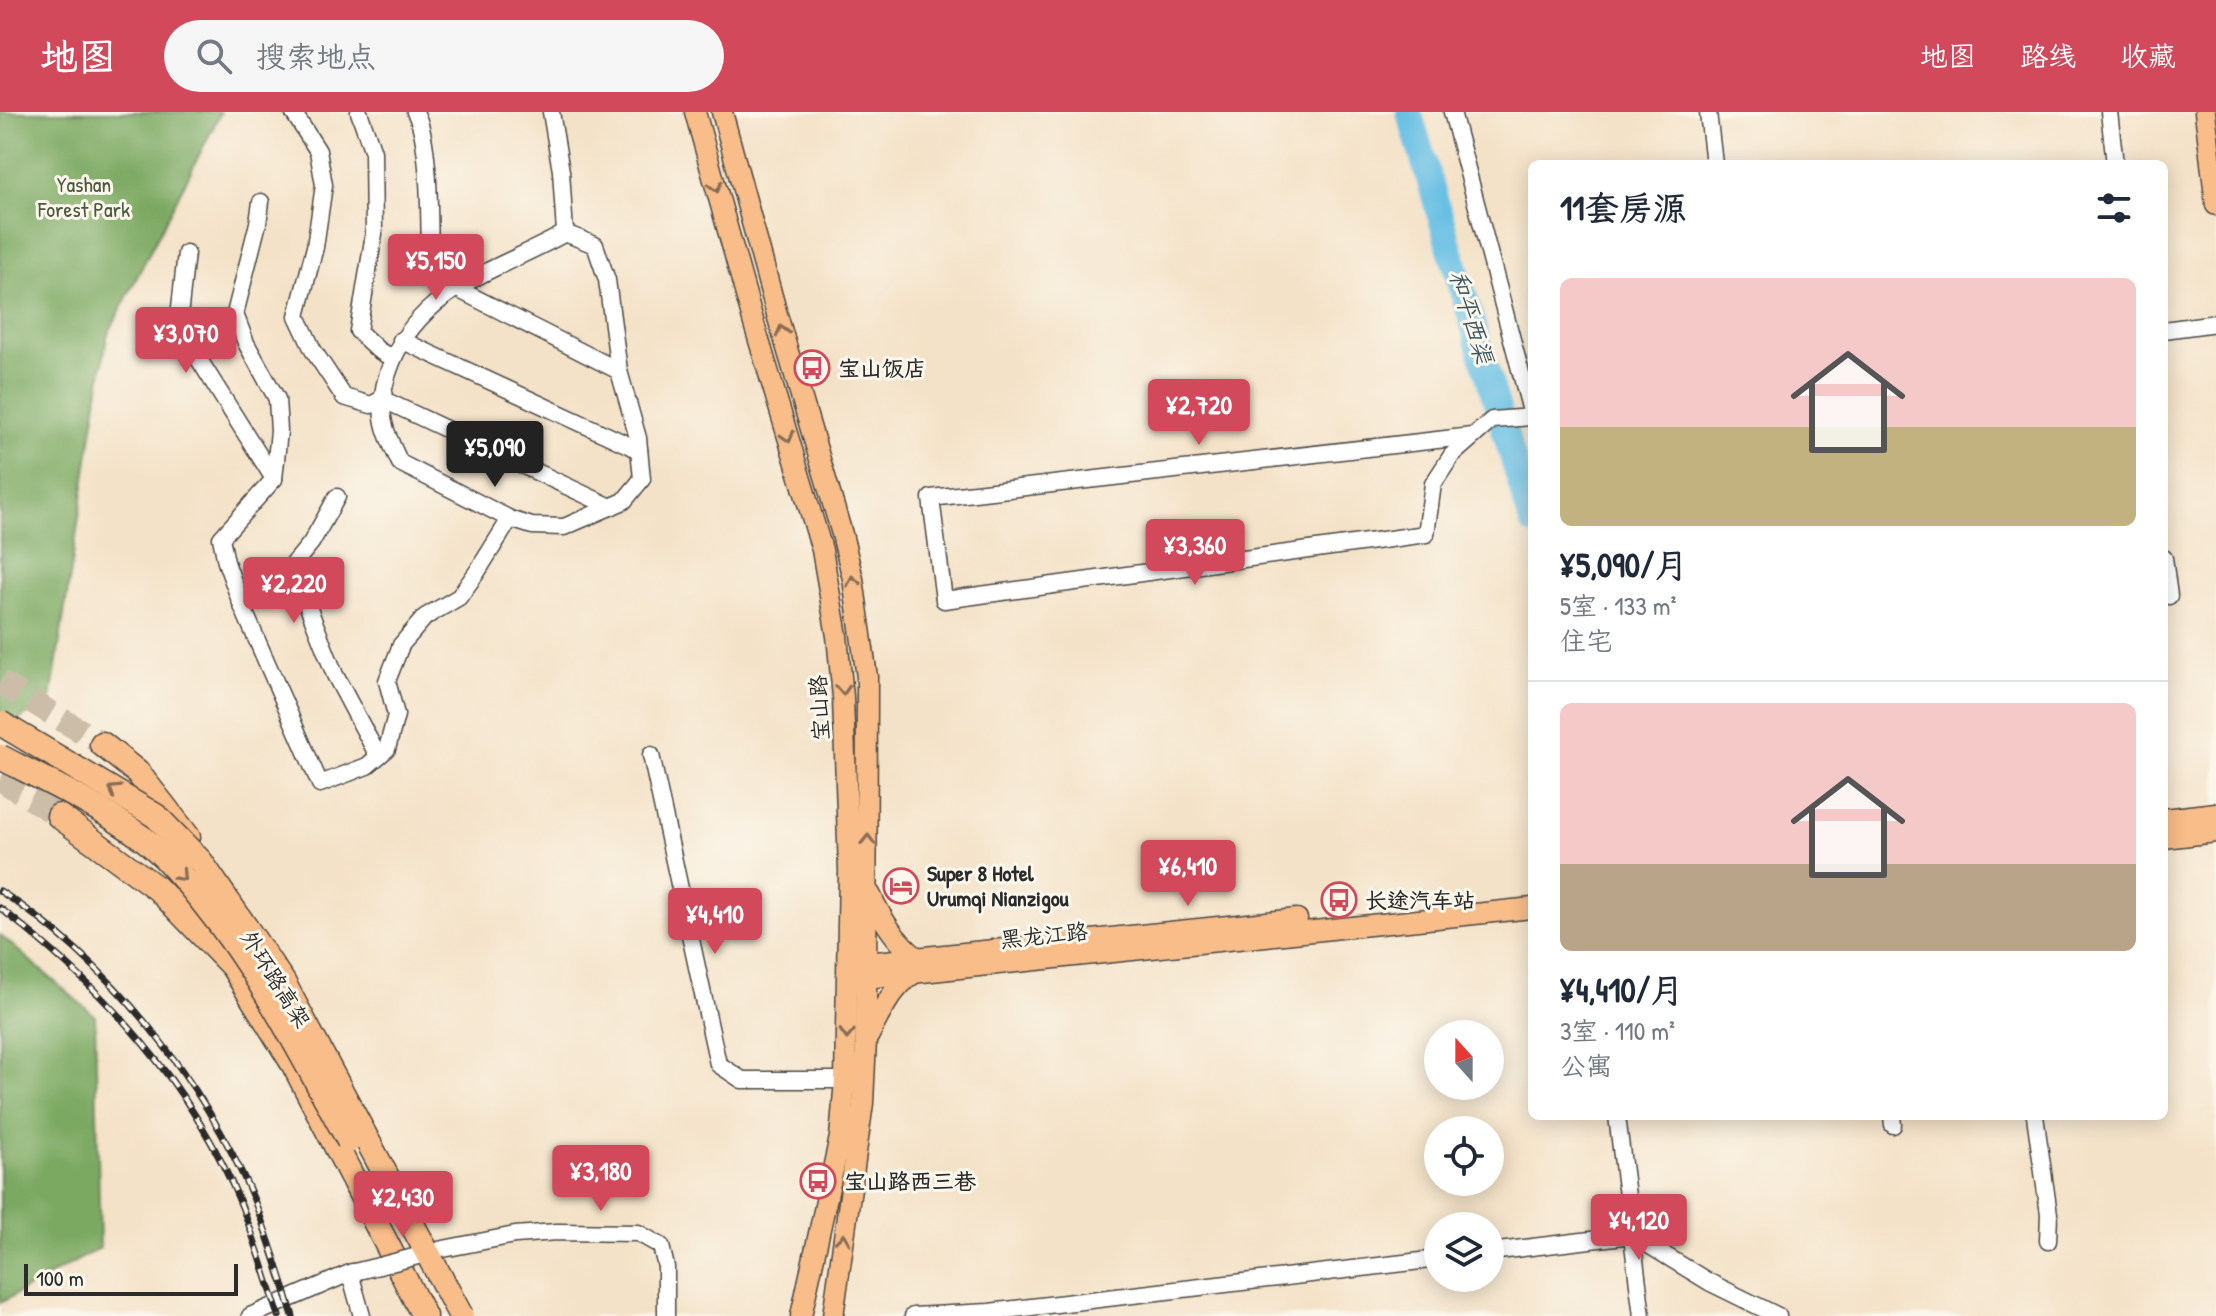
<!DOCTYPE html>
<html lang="zh">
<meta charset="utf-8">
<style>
:root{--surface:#fff;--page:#f6f6f7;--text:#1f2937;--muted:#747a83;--line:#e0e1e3;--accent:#d1495b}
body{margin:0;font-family:"Patrick Hand","LXGW WenKai TC",sans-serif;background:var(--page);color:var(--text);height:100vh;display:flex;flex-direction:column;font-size:30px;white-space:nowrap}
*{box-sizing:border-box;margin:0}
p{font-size:26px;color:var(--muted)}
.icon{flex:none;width:44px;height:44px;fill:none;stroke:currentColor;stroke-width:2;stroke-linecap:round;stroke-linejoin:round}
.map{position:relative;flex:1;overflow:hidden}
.panel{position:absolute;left:1528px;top:48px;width:640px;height:960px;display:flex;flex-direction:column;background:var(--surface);border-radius:12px;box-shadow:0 4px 20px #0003}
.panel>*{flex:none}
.needle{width:52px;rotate:339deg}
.tools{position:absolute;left:1424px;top:908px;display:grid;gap:16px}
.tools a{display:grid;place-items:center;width:80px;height:80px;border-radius:50%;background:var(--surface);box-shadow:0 4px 20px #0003;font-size:40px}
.scale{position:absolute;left:24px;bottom:20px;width:214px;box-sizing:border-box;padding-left:8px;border:4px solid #2b2b2b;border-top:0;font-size:22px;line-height:28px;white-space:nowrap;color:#2b2b2b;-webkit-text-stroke:6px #fbf7ec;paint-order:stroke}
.price{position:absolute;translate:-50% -68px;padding:0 18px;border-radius:8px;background:var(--accent);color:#fff;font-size:26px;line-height:52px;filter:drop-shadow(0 2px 4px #0008)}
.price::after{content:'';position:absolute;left:50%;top:48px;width:24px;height:18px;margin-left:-12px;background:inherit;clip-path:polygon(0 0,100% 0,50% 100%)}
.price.current{background:#222;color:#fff}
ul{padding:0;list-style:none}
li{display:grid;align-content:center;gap:16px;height:424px;padding:0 32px}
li+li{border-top:2px solid var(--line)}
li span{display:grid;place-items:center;height:248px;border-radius:12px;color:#555}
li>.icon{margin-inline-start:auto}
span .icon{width:144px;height:144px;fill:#fffc;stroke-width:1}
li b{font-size:34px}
h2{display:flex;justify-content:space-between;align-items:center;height:96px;padding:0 32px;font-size:34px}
header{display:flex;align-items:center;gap:48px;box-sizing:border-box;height:112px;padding:0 40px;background:var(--accent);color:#fff}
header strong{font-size:38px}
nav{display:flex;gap:44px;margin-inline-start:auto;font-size:28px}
.search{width:560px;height:72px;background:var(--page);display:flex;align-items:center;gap:20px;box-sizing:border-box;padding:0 28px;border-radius:44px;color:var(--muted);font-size:30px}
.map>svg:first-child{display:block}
</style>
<header>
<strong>地图</strong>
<div class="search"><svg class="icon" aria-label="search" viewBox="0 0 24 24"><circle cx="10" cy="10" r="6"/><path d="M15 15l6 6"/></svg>搜索地点</div>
<nav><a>地图</a><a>路线</a><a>收藏</a></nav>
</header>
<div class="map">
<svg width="2216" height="1204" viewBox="0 0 2216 1204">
<rect width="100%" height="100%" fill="#fbf7ec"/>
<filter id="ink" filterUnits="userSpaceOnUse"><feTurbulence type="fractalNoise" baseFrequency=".0125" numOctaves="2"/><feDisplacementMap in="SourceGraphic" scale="16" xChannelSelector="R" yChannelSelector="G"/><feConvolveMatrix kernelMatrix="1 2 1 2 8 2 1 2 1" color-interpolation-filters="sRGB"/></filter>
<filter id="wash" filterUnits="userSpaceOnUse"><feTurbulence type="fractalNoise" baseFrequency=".006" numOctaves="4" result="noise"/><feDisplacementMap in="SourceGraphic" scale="32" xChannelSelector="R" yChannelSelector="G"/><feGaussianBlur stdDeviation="1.8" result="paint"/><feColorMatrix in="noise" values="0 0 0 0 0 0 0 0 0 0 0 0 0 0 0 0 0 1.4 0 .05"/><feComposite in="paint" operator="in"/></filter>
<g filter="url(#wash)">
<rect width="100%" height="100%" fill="#f4e2c8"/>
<!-- forest -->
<g fill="#7ba962" stroke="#536a46" stroke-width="2">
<polygon points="0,0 221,0 107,224 51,587 0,620"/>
<polygon points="0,823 95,904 100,1136 0,1191"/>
</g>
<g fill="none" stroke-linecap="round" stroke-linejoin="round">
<!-- river -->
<polyline stroke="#67bfe4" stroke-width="26" points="1409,0 1532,410"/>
</g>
</g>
<g filter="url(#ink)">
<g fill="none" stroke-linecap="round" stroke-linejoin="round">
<!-- highway-tunnel -->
<g stroke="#ccbda9" stroke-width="24" stroke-dasharray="24 12" stroke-linecap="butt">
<polyline points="0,570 102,632"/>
<polyline points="0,667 59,704"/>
</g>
<defs>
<g id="minor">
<polyline points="293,0 318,39 324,73 315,135 297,204 313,238 344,285 371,293 382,287 611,395"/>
<polyline points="359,0 373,40 374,122 358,219 378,238 393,247"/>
<path d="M415,0C432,29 429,126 430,163L619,259"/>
<polyline points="551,0 561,59 565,121"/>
<polyline points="1452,0 1532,303"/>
<polyline points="1708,0 1714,52"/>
<polyline points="2109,0 2115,52"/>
<polyline points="261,90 258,111 235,202 246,231 277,287 279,319 274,367 221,426 226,450 242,494 320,672 367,654 387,637 396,603 387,569 401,533 425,505 459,485 477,460 510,407"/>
<path d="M565,121L595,133L607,168L619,259L638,326L642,367L624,389L564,415L532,414L510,407L400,351C394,338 387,325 384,311C379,290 384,270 392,250C423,174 500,158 565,121Z"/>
<polyline points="186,141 178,214 274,367"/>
<polyline points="2164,218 2216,211"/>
<polyline points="401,228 639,338"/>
<polyline points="1472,324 931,386 944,488 1426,422 1433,372 1452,343 1492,308 1532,305"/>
<polyline points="337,385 311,431 292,454 335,563 378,644"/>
<polyline points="2164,446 2169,484"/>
<polyline points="651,643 718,952 742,968 845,968"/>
<polyline points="1617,1004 1642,1204"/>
<polyline points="1892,1004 1893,1013"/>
<polyline points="2035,1004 2049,1102 2048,1129"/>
<polyline points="438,1138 515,1123 557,1120 638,1121 661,1134 666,1155 666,1204"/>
<polyline points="1490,1140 1632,1123 1709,1170 1778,1204"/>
<polyline points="250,1204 352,1160"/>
<polyline points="362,1204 350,1161 379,1154"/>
<polyline points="913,1204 989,1200 1438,1147"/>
</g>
<g id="major">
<polyline points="695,0 754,212 822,438 837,524 843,585 849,759 845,968 840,1025 801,1204"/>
<polyline points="722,0 778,206 842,422 853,467 867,565 866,928 863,991 833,1204"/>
<polyline points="2205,0 2216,93"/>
<polyline points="2164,707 2216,701"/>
<polyline points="2164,726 2216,720"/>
<path d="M870,782C882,807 895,829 917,846"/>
<polyline points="856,852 1297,807"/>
<polyline points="856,867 1532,796"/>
<path d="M868,925C881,900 891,877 914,861"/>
</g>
<g id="highway">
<polyline points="102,632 138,661 188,725"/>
<polyline points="59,704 158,777 233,855 294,953 424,1204"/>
</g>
</defs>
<!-- minor casing -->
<use href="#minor" stroke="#494643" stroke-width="19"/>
<!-- major casing -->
<use href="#major" stroke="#494643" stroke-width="23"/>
<!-- highway casing -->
<use href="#highway" stroke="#494643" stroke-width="27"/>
<!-- minor -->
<use href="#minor" stroke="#fff" stroke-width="16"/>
<!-- major -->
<use href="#major" stroke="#f8bd89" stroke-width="20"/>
<!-- highway -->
<use href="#highway" stroke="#f8bd89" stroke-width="24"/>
<defs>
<g id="rail">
<path d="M0,779C110,850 203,968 254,1088C269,1126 281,1165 293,1204"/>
<path d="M0,796C103,876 192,971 242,1095C256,1130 267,1167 279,1204"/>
</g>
</defs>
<!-- rail casing -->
<use href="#rail" stroke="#2b2b2b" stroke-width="7"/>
<!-- rail -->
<use href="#rail" stroke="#fbf7ec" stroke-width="4" stroke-dasharray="12" stroke-linecap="butt"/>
<defs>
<polyline id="minor-bridge" points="379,1154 437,1139"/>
<g id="highway-bridge">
<polyline points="0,611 156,704 201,750 283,870 461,1204"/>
<path d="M0,645C49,670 99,694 144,727C166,744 185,768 202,789C262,863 304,947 349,1029"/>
</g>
</defs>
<!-- minor-bridge casing -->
<use href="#minor-bridge" stroke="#494643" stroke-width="19" stroke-linecap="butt"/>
<!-- highway-bridge casing -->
<use href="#highway-bridge" stroke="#494643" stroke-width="27" stroke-linecap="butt"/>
<!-- minor-bridge -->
<use href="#minor-bridge" stroke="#fff" stroke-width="16"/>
<!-- highway-bridge -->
<use href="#highway-bridge" stroke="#f8bd89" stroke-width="24"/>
</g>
<!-- one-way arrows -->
<defs><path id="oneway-chevron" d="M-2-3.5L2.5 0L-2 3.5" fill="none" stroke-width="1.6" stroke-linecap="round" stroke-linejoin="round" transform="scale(2)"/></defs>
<g stroke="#876d55">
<use href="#oneway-chevron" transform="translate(716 75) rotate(75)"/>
<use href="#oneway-chevron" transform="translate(782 219) rotate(-106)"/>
<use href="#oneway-chevron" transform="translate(788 325) rotate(73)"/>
<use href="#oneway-chevron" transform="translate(853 469) rotate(-101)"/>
<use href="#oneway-chevron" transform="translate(843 578) rotate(86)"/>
<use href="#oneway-chevron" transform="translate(114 678) rotate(-148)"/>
<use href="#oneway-chevron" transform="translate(868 728) rotate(-89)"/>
<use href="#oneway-chevron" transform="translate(181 764) rotate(47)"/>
<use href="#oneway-chevron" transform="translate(847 922) rotate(92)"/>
<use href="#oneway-chevron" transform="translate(843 1127) rotate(-83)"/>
</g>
</g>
<!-- icons -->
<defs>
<symbol id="bus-ring" viewBox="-11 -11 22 22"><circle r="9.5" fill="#fbf7ec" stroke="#d1495b" stroke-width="1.5"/><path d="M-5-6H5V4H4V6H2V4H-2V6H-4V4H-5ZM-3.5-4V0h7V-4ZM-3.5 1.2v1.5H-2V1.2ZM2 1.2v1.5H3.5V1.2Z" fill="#d1495b"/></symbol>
<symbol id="hotel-ring" viewBox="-11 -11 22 22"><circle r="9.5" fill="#fbf7ec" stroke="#d1495b" stroke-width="1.5"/><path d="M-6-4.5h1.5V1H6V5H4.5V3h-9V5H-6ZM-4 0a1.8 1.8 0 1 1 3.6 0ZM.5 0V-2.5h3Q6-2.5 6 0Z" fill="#d1495b"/></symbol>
</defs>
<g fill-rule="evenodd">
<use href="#bus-ring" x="792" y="236" width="40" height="40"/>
<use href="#hotel-ring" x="881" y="754" width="40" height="40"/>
<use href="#bus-ring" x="1319" y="768" width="40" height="40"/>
<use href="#bus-ring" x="798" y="1049" width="40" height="40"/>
</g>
<g text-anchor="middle" stroke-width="6" stroke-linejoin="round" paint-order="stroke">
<!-- park labels -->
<g font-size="22" fill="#4c593f" stroke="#fbf7ec">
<text x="84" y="80">Yashan<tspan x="84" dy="25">Forest Park</tspan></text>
</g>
<!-- poi labels -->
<g font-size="22" font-weight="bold" fill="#2b2b2b" stroke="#fbf7ec" text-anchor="start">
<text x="838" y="264">宝山饭店</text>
<text x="927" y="769">Super 8 Hotel<tspan x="927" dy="25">Urumqi Nianzigou</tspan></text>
<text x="1365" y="796">长途汽车站</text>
<text x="844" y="1077">宝山路西三巷</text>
</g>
<!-- street labels -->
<g font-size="22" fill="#2b2b2b" stroke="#fbf7ec">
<text transform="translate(819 596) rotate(-93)" y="8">宝山路</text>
<text transform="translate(1044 823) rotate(-6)" y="8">黑龙江路</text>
<text transform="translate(276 867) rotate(58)" y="8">外环路高架</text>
</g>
<!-- water labels -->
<g font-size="24" font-style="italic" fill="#3d5762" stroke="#fbf7ec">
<text transform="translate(1471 205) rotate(73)" y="8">和平西渠</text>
</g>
</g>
</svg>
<div class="tools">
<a><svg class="needle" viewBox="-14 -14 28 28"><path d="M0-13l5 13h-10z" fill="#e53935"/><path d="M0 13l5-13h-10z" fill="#747a83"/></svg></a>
<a><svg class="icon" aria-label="locate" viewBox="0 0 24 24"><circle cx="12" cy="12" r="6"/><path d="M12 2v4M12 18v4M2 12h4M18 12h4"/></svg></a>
<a><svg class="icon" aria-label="layers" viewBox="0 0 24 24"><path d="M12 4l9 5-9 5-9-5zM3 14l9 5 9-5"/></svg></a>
</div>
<div class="scale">100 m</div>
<b class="price" style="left:436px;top:190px">¥5,150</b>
<b class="price" style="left:186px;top:263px">¥3,070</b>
<b class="price" style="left:1199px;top:335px">¥2,720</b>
<b class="price current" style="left:495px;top:377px">¥5,090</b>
<b class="price" style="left:1195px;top:475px">¥3,360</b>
<b class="price" style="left:294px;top:513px">¥2,220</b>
<b class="price" style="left:1188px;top:796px">¥6,410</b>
<b class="price" style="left:715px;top:844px">¥4,410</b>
<b class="price" style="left:601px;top:1101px">¥3,180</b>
<b class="price" style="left:403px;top:1127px">¥2,430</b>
<b class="price" style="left:1639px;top:1150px">¥4,120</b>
<section class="panel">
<h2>11套房源<svg class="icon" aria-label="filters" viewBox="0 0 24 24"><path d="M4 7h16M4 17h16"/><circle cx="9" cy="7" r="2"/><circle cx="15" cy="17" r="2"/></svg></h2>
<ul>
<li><span style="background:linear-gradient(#f6c9c9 60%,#c2b280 0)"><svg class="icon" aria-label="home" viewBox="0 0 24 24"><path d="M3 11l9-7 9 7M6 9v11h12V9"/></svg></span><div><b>¥5,090/月</b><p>5室 · 133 m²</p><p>住宅</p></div></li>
<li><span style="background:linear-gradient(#f6c9c9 65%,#b9a48a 0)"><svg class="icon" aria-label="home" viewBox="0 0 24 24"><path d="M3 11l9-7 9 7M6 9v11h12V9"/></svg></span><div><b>¥4,410/月</b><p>3室 · 110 m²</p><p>公寓</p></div></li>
</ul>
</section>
</div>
